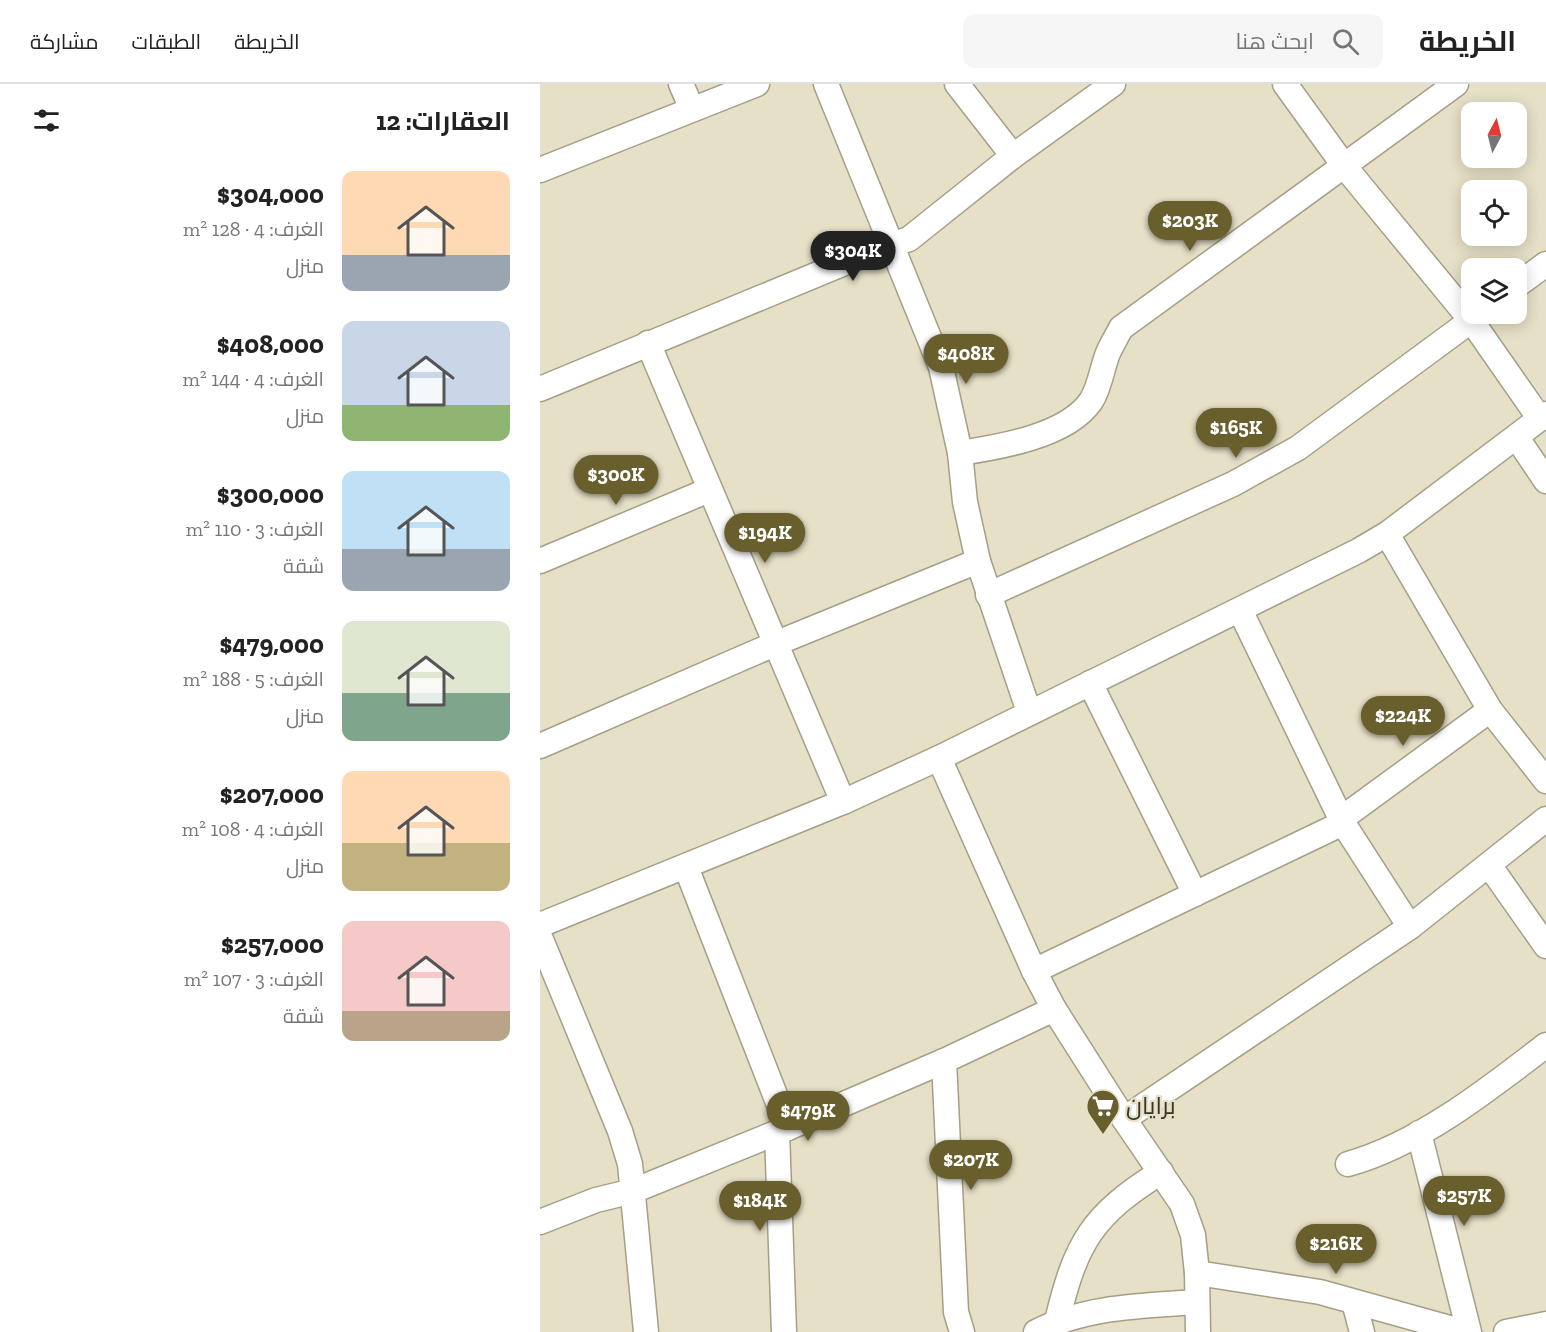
<!DOCTYPE html>
<html lang="ar">
<meta charset="utf-8">
<style>
:root{--surface:#fff;--page:#f6f6f6;--text:#222;--muted:#767676;--line:#e0e0e0;--accent:#685f2c}
body{margin:0;font-family:"Zilla Slab",Cairo,serif;background:var(--page);color:var(--text);direction:rtl;height:100vh;display:flex;flex-direction:column;font-size:22px;white-space:nowrap}
*{box-sizing:border-box;margin:0}
p{font-size:20px;color:var(--muted)}
.icon{flex:none;width:33px;height:33px;fill:none;stroke:currentColor;stroke-width:2;stroke-linecap:round;stroke-linejoin:round}
.map{position:relative;flex:1;overflow:hidden;direction:ltr}
.drawer{display:flex;flex-direction:column;background:var(--surface);width:540px}
.drawer>*{flex:none}
.needle{width:39px;rotate:7deg}
.fabs{position:absolute;left:921px;top:18px;display:grid;gap:12px}
.fabs a{display:grid;place-items:center;width:66px;height:66px;border-radius:12px;background:var(--surface);box-shadow:0 3px 15px #0003;font-size:30px}
.price{position:absolute;translate:-50% -51px;padding:0 14px;border-radius:21px;background:var(--accent);color:#fff;font-size:20px;line-height:39px;filter:drop-shadow(0 2px 3px #0008)}
.price::after{content:'';position:absolute;left:50%;top:36px;width:18px;height:14px;margin-left:-9px;background:inherit;clip-path:polygon(0 0,100% 0,50% 100%)}
.price.active{background:#222;color:#fff}
ul{padding:0;list-style:none}
li{display:flex;align-items:center;gap:18px;height:150px;padding:0 30px}
li span{display:grid;place-items:center;flex:none;width:168px;height:120px;border-radius:12px;color:#555}
li>.icon{margin-inline-start:auto}
span .icon{width:72px;height:72px;fill:#fffc;stroke-width:1}
li b{font-size:26px}
h2{display:flex;justify-content:space-between;align-items:center;height:72px;padding:0 30px;font-size:26px}
header{display:flex;align-items:center;gap:36px;box-sizing:border-box;height:84px;padding:0 30px;background:var(--surface);border-bottom:2px solid var(--line)}
header strong{font-size:28px}
nav{display:flex;gap:33px;margin-inline-start:auto;font-size:21px}
.search{width:420px;height:54px;background:var(--page);display:flex;align-items:center;gap:15px;box-sizing:border-box;padding:0 21px;border-radius:12px;color:var(--muted);font-size:22px}
main{display:flex;flex:1;min-height:0}
.map>svg:first-child{display:block}
</style>
<header>
<strong>الخريطة</strong>
<div class="search"><svg class="icon" aria-label="search" viewBox="0 0 24 24"><circle cx="10" cy="10" r="6"/><path d="M15 15l6 6"/></svg>ابحث هنا</div>
<nav><a>الخريطة</a><a>الطبقات</a><a>مشاركة</a></nav>
</header>
<main>
<div class="map">
<svg width="1006" height="1248" viewBox="0 0 1006 1248">
<rect width="100%" height="100%" fill="#e6e0c7"/>
<g fill="none" stroke-linecap="round" stroke-linejoin="round">
<defs>
<g id="minor">
<polyline points="141,0 152,25"/>
<polyline points="286,0 401,283 420,369 425,418 438,477 489,628"/>
<polyline points="417,0 473,72"/>
<polyline points="745,0 805,83 931,236 1000,335"/>
<polyline points="0,86 217,0"/>
<polyline points="976,202 1006,180"/>
<polyline points="108,259 303,718"/>
<polyline points="0,305 336,166 369,155 473,72 573,0"/>
<polyline points="977,354 1006,397"/>
<path d="M420,369C460,363 527,352 551,317C560,303 562,284 568,269C572,260 577,252 581,244L916,0"/>
<polyline points="847,450 950,626 1006,697"/>
<polyline points="0,477 169,406"/>
<polyline points="448,511 693,400 758,364 940,230"/>
<polyline points="700,526 803,739 870,843"/>
<polyline points="550,599 655,810"/>
<polyline points="0,662 237,559 438,477"/>
<polyline points="399,674 494,887 514,925 584,1035 642,1120 653,1151 657,1189 658,1248"/>
<polyline points="801,735 950,626"/>
<polyline points="949,781 1006,862"/>
<polyline points="146,783 248,1044"/>
<polyline points="0,841 303,718 399,674 818,467 847,450 1006,330"/>
<polyline points="0,853 80,1047 90,1080 106,1248"/>
<polyline points="494,887 803,739"/>
<polyline points="404,977 416,1228 422,1248"/>
<polyline points="584,1035 870,843 1006,735"/>
<polyline points="237,1048 244,1248"/>
<polyline points="879,1049 929,1248"/>
<path d="M808,1080C878,1061 949,1005 1006,961"/>
<polyline points="0,1138 56,1116 93,1107 248,1044 404,977 514,925"/>
<polyline points="657,1189 780,1208 924,1248"/>
<polyline points="814,1218 822,1248"/>
<path d="M517,1237C536,1158 552,1131 621,1088"/>
<path d="M496,1248C545,1222 603,1222 657,1218"/>
<polyline points="966,1248 1006,1240"/>
</g>
</defs>
<!-- minor casing -->
<use href="#minor" stroke="#a59f88" stroke-width="27"/>
<!-- minor -->
<use href="#minor" stroke="#fff" stroke-width="24"/>
</g>
<!-- icons -->
<defs>
<symbol id="supermarket-pin" viewBox="-11 -11 22 30"><path d="M0 17L-7.5 6A9.5 9.5 0 1 1 7.5 6Z" fill="#685f2c" stroke="#e6e0c7"/><path d="M-6-5.5h2.5l.6 2H6L4.5 2H-2.5L-4.4-4H-6ZM-1.5 3.2a1.3 1.3 0 1 0 .1 0ZM3 3.2a1.3 1.3 0 1 0 .1 0Z" fill="#fff"/></symbol>
</defs>
<g fill-rule="evenodd">
<use href="#supermarket-pin" x="544" y="1003" width="38" height="52"/>
</g>
<g text-anchor="middle" stroke-width="4.5" stroke-linejoin="round" paint-order="stroke">
<!-- poi labels -->
<g font-size="24" fill="#38352b" stroke="#e6e0c7" text-anchor="start">
<text x="586" y="1030">برايان</text>
</g>
</g>
</svg>
<div class="fabs">
<a><svg class="needle" viewBox="-14 -14 28 28"><path d="M0-13l5 13h-10z" fill="#e53935"/><path d="M0 13l5-13h-10z" fill="#767676"/></svg></a>
<a><svg class="icon" aria-label="locate" viewBox="0 0 24 24"><circle cx="12" cy="12" r="6"/><path d="M12 2v4M12 18v4M2 12h4M18 12h4"/></svg></a>
<a><svg class="icon" aria-label="layers" viewBox="0 0 24 24"><path d="M12 4l9 5-9 5-9-5zM3 14l9 5 9-5"/></svg></a>
</div>
<b class="price" style="left:650px;top:168px">$203K</b>
<b class="price active" style="left:313px;top:198px">$304K</b>
<b class="price" style="left:426px;top:301px">$408K</b>
<b class="price" style="left:696px;top:375px">$165K</b>
<b class="price" style="left:76px;top:422px">$300K</b>
<b class="price" style="left:225px;top:480px">$194K</b>
<b class="price" style="left:863px;top:663px">$224K</b>
<b class="price" style="left:268px;top:1058px">$479K</b>
<b class="price" style="left:431px;top:1107px">$207K</b>
<b class="price" style="left:924px;top:1143px">$257K</b>
<b class="price" style="left:220px;top:1148px">$184K</b>
<b class="price" style="left:796px;top:1191px">$216K</b>
</div>
<section class="drawer">
<h2>العقارات: 12<svg class="icon" aria-label="filters" viewBox="0 0 24 24"><path d="M4 7h16M4 17h16"/><circle cx="9" cy="7" r="2"/><circle cx="15" cy="17" r="2"/></svg></h2>
<ul>
<li><span style="background:linear-gradient(#ffd9b3 70%,#9aa5b1 0)"><svg class="icon" aria-label="home" viewBox="0 0 24 24"><path d="M3 11l9-7 9 7M6 9v11h12V9"/></svg></span><div><b>$304,000</b><p>الغرف: 4 · 128 m²</p><p>منزل</p></div></li>
<li><span style="background:linear-gradient(#c9d6e8 70%,#8fb573 0)"><svg class="icon" aria-label="home" viewBox="0 0 24 24"><path d="M3 11l9-7 9 7M6 9v11h12V9"/></svg></span><div><b>$408,000</b><p>الغرف: 4 · 144 m²</p><p>منزل</p></div></li>
<li><span style="background:linear-gradient(#bfe0f5 65%,#9aa5b1 0)"><svg class="icon" aria-label="home" viewBox="0 0 24 24"><path d="M3 11l9-7 9 7M6 9v11h12V9"/></svg></span><div><b>$300,000</b><p>الغرف: 3 · 110 m²</p><p>شقة</p></div></li>
<li><span style="background:linear-gradient(#dfe7d0 60%,#7fa58c 0)"><svg class="icon" aria-label="home" viewBox="0 0 24 24"><path d="M3 11l9-7 9 7M6 9v11h12V9"/></svg></span><div><b>$479,000</b><p>الغرف: 5 · 188 m²</p><p>منزل</p></div></li>
<li><span style="background:linear-gradient(#ffd9b3 60%,#c2b280 0)"><svg class="icon" aria-label="home" viewBox="0 0 24 24"><path d="M3 11l9-7 9 7M6 9v11h12V9"/></svg></span><div><b>$207,000</b><p>الغرف: 4 · 108 m²</p><p>منزل</p></div></li>
<li><span style="background:linear-gradient(#f6c9c9 75%,#b9a48a 0)"><svg class="icon" aria-label="home" viewBox="0 0 24 24"><path d="M3 11l9-7 9 7M6 9v11h12V9"/></svg></span><div><b>$257,000</b><p>الغرف: 3 · 107 m²</p><p>شقة</p></div></li>
</ul>
</section>
</main>
